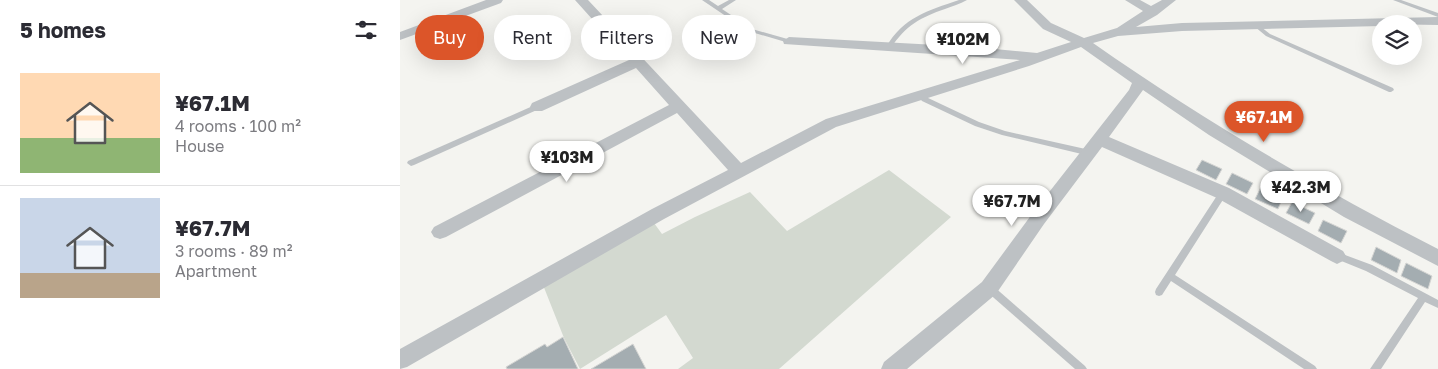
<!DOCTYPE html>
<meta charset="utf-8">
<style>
:root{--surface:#fff;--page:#f7f7f7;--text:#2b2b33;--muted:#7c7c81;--line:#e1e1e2;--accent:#dc5529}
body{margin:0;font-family:"Golos Text",sans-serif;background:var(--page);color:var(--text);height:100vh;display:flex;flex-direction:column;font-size:19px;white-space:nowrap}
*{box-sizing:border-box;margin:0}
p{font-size:16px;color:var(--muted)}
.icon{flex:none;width:28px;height:28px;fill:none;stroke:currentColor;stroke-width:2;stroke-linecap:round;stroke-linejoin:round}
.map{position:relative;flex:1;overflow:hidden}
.sheet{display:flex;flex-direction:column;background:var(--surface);width:400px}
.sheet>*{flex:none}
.hud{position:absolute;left:15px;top:15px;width:475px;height:45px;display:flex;gap:10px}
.controls{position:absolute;left:972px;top:15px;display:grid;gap:10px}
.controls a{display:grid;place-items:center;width:50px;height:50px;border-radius:50%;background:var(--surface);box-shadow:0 5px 20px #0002;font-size:25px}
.price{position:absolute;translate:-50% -42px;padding:0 11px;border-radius:18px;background:#fff;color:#222;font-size:16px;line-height:32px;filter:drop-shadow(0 1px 2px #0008)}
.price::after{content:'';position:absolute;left:50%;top:30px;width:15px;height:11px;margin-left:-8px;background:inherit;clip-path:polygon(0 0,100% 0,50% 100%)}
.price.active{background:var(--accent);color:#fff}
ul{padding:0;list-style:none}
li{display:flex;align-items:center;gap:15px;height:125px;padding:0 20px}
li+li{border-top:1px solid var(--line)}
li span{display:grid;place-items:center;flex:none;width:140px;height:100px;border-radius:0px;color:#555}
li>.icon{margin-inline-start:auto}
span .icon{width:60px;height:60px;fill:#fffc;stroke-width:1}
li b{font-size:21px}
h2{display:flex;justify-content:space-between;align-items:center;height:60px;padding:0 20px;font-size:21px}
.tag{padding:0 18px;border-radius:22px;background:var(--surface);box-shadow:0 5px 20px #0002;font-size:18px;line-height:45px}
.tag.active{background:var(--accent);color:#fff}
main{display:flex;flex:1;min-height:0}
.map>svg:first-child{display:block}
</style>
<main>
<section class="sheet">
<h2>5 homes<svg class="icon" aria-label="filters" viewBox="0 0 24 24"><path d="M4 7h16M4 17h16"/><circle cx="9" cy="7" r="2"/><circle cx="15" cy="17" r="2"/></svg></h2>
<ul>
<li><span style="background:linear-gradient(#ffd9b3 65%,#8fb573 0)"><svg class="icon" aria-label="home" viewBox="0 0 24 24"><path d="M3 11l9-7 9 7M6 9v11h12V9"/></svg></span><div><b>¥67.1M</b><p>4 rooms · 100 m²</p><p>House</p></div></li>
<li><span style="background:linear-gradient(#c9d6e8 75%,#b9a48a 0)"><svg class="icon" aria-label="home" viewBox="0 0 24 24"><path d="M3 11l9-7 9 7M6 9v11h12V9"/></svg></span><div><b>¥67.7M</b><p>3 rooms · 89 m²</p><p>Apartment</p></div></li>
</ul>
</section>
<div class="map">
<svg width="1038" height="369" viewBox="0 0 1038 369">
<rect width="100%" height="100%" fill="#f4f4f0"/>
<!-- green -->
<polygon fill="#d3d9d0" points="489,170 551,217 379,369 278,369 293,358 266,315 180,369 164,338 143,285 254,223 262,234 295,217 350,192 387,231"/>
<!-- building -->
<g fill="#a4adb1" stroke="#d5d5d3">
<polygon points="802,160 822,169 816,180 796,170"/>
<polygon points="832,173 853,183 847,194 826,184"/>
<polygon points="861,187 883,197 878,209 855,199"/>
<polygon points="892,202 915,213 909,224 886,213"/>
<polygon points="923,220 947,231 941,243 918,231"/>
<polygon points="976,247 1001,260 997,273 971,260"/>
<polygon points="1006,263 1032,276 1028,289 1001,276"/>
<polygon points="163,337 178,369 107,369 106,367 145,344 147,347"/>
<polygon points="233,344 246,369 191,369"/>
</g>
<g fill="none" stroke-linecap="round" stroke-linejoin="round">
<!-- lane -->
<g fill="#bdc1c4" fill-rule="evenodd">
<polygon points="302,0 309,0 318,6 329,0 336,0 322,9 352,29 391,40 392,41 389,43 348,31"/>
<path d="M559,0H567C560,4 552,6 545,9C521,17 505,26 491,48H487L486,47C504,17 527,11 559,0Z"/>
<polygon points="993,0 1001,0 1038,13 1038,17"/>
<polygon points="856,23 870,34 993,88 994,90 991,92 989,92 866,36 854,26 854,24"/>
<polygon points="518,93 522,93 526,97 579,122 605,131 690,150 694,153 690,156 602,135 575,126 522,101 517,95"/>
<polygon points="135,105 137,105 140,107 139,109 14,165 11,166 7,163 8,161"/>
<polygon points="823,190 826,191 827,193 826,195 775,275 915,366 917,369 904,369 771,281 762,295 759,296 756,295 755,292 756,289 820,191"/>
<polygon points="937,252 972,265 1038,300 1038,308 1025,302 981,369 970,369 1018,298 966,271 934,258 933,256 934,254"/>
<polygon points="589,284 592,285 685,366 687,369 675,369 586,291 585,288 586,285"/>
</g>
<!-- street -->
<g fill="#bdc1c4" fill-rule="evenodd">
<polygon points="86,0 103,0 101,3 0,40 0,32"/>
<path d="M175,0H188L341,163L426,119L620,60L384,44L383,41L389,37L574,47L637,53L671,42L643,29L614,0H627L651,23L684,38L717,28L743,11L725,0H740L751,6L762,0H776L757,15L736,27L782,23L1038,17V25L981,24V26L782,31L718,36L693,43C803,120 919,188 1038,249V266L944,217L809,135L743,90L709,137L829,188L943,251L946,256L943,261L937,264L931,261L817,198L702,147L644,224L596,294L507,369H481L484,362L582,282L632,214L729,90L732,83L681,47L629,66L436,127L264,219L7,367L0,369V349L252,209L328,170L277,113L46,237L40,239L34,237L31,232L34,227L269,105L236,68L142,111H132L130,107L132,103L229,60Z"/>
</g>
</g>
</svg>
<div class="controls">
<a><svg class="icon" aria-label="layers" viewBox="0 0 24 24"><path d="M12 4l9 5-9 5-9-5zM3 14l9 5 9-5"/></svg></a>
</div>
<b class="price" style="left:563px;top:65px">¥102M</b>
<b class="price active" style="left:864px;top:143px">¥67.1M</b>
<b class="price" style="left:167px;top:183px">¥103M</b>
<b class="price" style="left:901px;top:213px">¥42.3M</b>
<b class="price" style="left:612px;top:227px">¥67.7M</b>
<div class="hud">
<a class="tag active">Buy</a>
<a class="tag">Rent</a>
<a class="tag">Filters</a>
<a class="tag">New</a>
</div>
</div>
</main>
